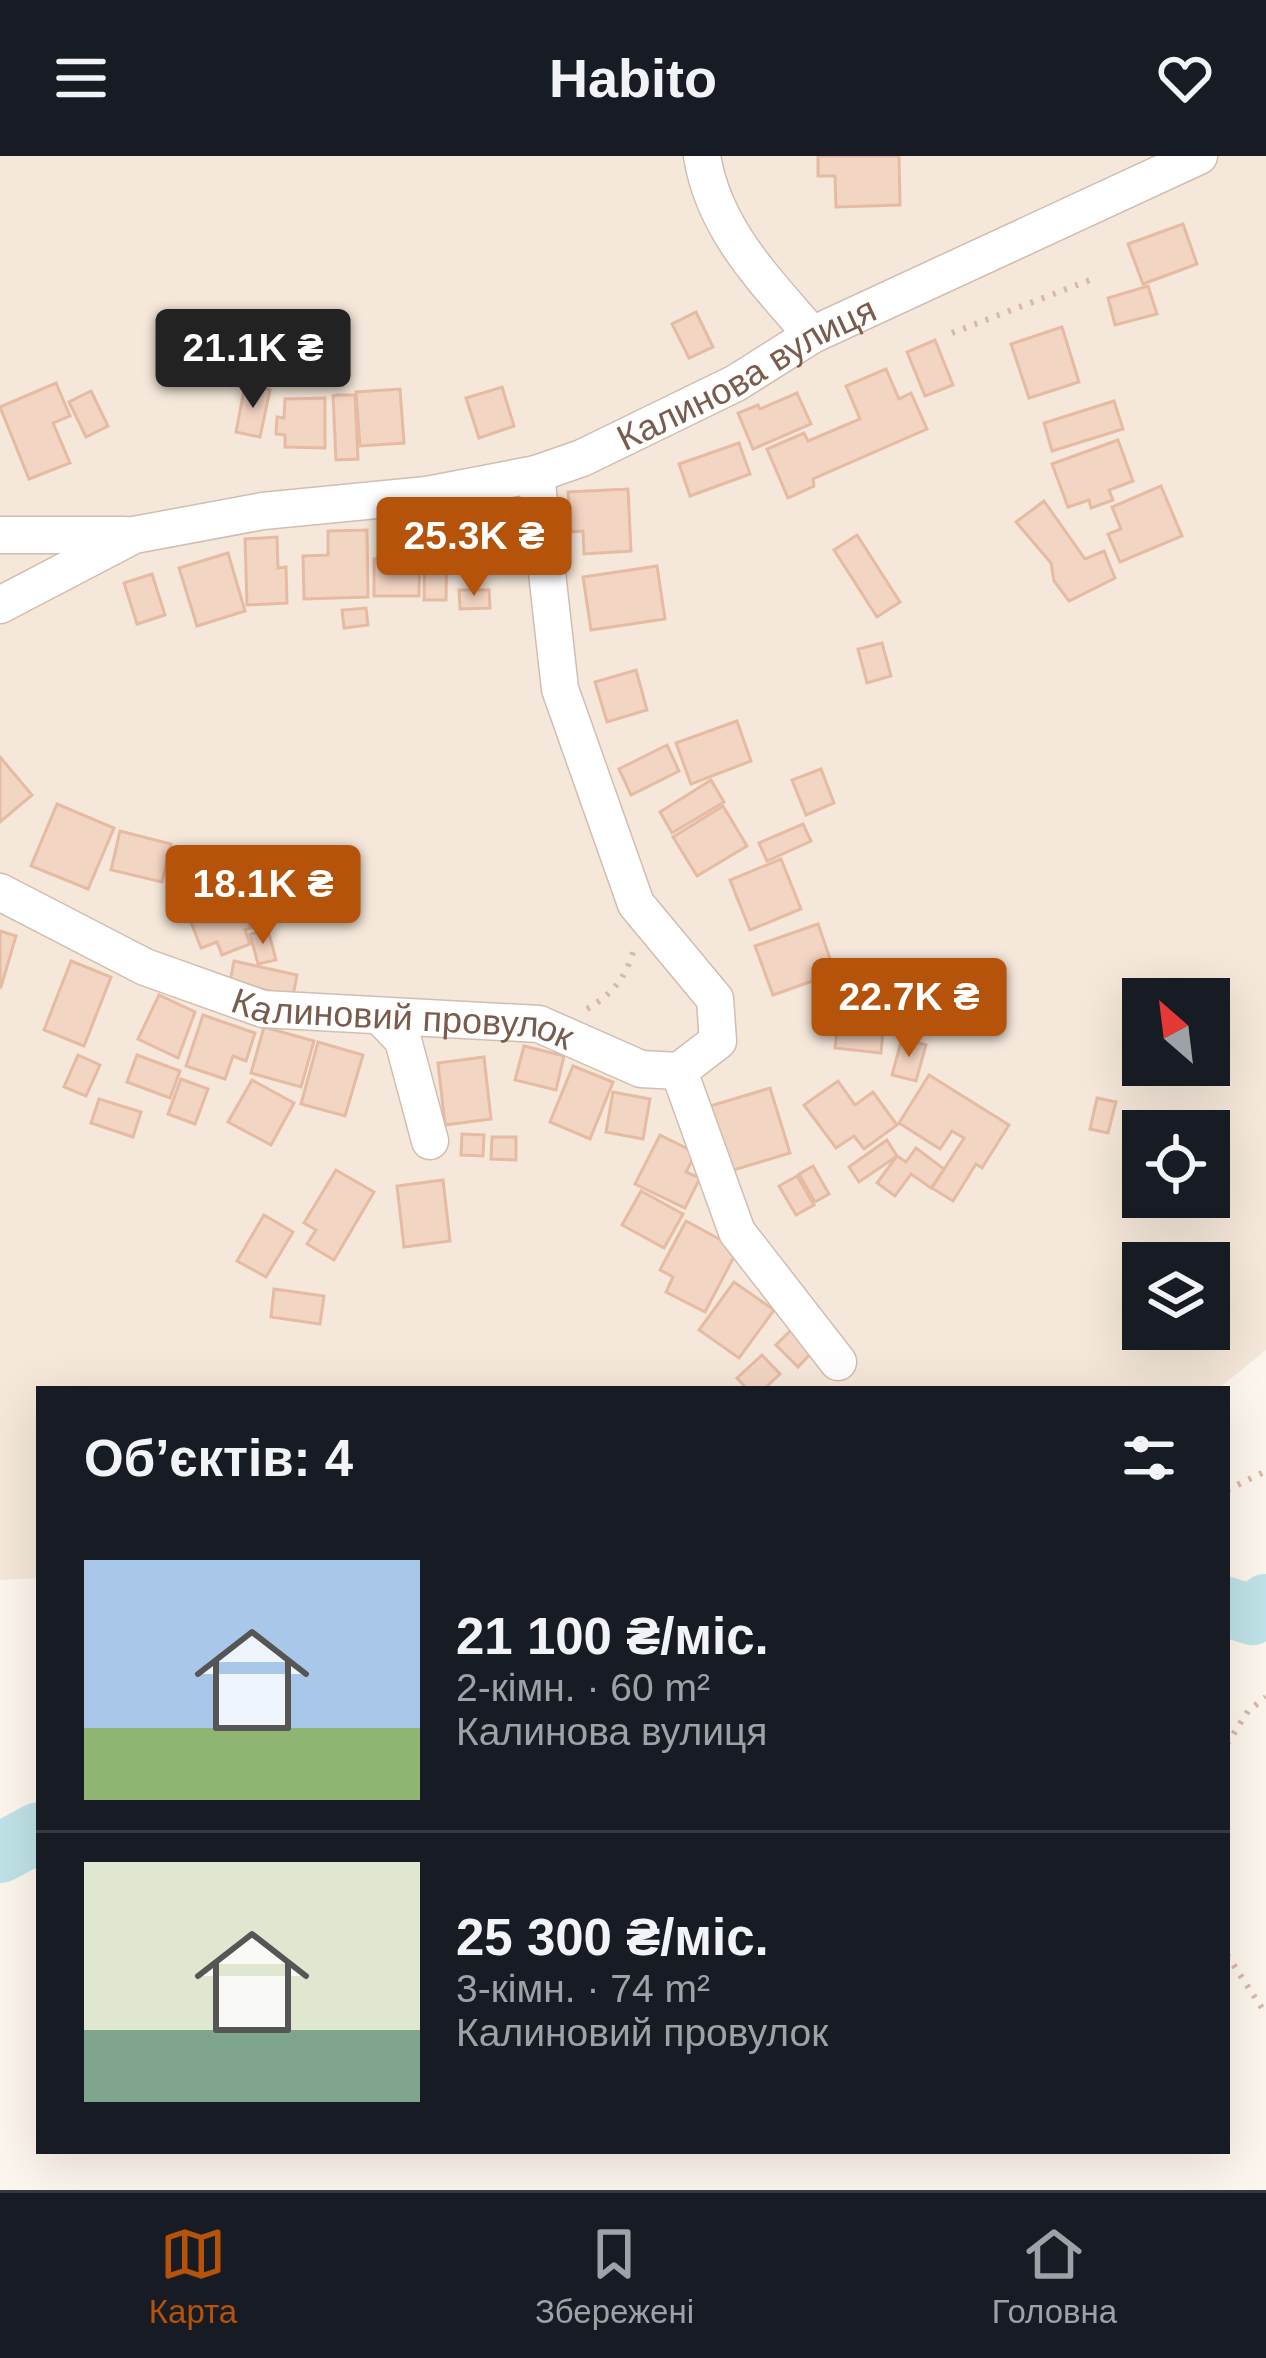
<!DOCTYPE html>
<html lang="uk">
<meta charset="utf-8">
<style>
:root{--surface:#171b24;--page:#242831;--text:#f1f3f6;--muted:#9ea1a6;--line:#363941;--accent:#b45309}
body{margin:0;font-family:Arial,sans-serif;background:var(--page);color:var(--text);height:100vh;display:flex;flex-direction:column;font-size:45px;white-space:nowrap}
*{box-sizing:border-box;margin:0}
p{font-size:39px;color:var(--muted)}
.icon{flex:none;width:66px;height:66px;fill:none;stroke:currentColor;stroke-width:2;stroke-linecap:round;stroke-linejoin:round}
.map{position:relative;flex:1;overflow:hidden}
.sheet{position:absolute;left:36px;top:1230px;width:1194px;height:768px;display:flex;flex-direction:column;background:var(--surface);border-radius:0px;box-shadow:0 12px 48px #0002}
.sheet>*{flex:none}
.needle{width:78px;rotate:332deg}
.controls{position:absolute;left:1122px;top:822px;display:grid;gap:24px}
.controls a{display:grid;place-items:center;width:108px;height:108px;border-radius:0px;background:var(--surface);box-shadow:0 12px 48px #0002;font-size:60px}
.price{position:absolute;translate:-50% -102px;padding:0 27px;border-radius:12px;background:var(--accent);color:#fff;font-size:39px;line-height:78px;filter:drop-shadow(0 3px 6px #0008)}
.price::after{content:'';position:absolute;left:50%;top:72px;width:36px;height:27px;margin-left:-18px;background:inherit;clip-path:polygon(0 0,100% 0,50% 100%)}
.price.selected{background:#222;color:#fff}
ul{padding:0;list-style:none}
li{display:flex;align-items:center;gap:36px;height:300px;padding:0 48px}
li+li{border-top:3px solid var(--line)}
li span{display:grid;place-items:center;flex:none;width:336px;height:240px;border-radius:0px;color:#555}
li>.icon{margin-inline-start:auto}
span .icon{width:144px;height:144px;fill:#fffc;stroke-width:1}
li b{font-size:51px}
h2{display:flex;justify-content:space-between;align-items:center;height:144px;padding:0 48px;font-size:51px}
header{display:flex;justify-content:space-between;align-items:center;height:156px;padding:0 48px;background:var(--surface);font-size:54px;font-weight:700}
.menu{display:flex;justify-content:space-around;align-items:center;height:168px;border-top:3px solid var(--line);background:var(--surface);font-size:33px;color:var(--muted)}
.menu a{display:grid;justify-items:center;gap:6px}
.menu .selected{color:var(--accent)}
.map>svg:first-child{display:block}
</style>
<header><svg class="icon" aria-label="menu" viewBox="0 0 24 24"><path d="M4 6h16M4 12h16M4 18h16"/></svg>Habito<svg class="icon" aria-label="heart" viewBox="0 0 24 24"><path d="M12 20l-8-8c-3-5 5-10 8-4 3-6 11-1 8 4z"/></svg></header>
<div class="map">
<svg width="1266" height="2034" viewBox="0 0 1266 2034">
<rect width="100%" height="100%" fill="#fdf6ec"/>
<!-- residential -->
<path fill="#f5e8da" fill-rule="evenodd" d="M0,0H1266V1194L1218,1233H39V1422L0,1424ZM1143,843H1209V909H1143ZM1143,975H1209V1041H1143ZM1143,1107H1209V1173H1143Z"/>
<g fill="none" stroke-linecap="round" stroke-linejoin="round">
<!-- river -->
<g stroke="#bfe3e8" stroke-width="60">
<polyline points="1227,1451 1252,1459 1266,1448"/>
<polyline points="0,1697 39,1676"/>
</g>
</g>
<!-- building -->
<g fill="#f3d5c3" stroke="#e6bba3" stroke-width="3">
<polygon points="818,0 899,0 900,49 836,51 835,20 818,20"/>
<polygon points="1183,68 1197,108 1143,128 1128,88"/>
<polygon points="1148,130 1157,158 1115,169 1108,142"/>
<polygon points="696,156 713,191 689,202 672,168"/>
<polygon points="1062,171 1079,226 1029,242 1011,188"/>
<polygon points="935,184 953,229 925,240 907,196"/>
<polygon points="886,213 899,243 911,237 927,273 813,323 814,330 788,342 767,293 804,277 808,285 860,263 846,230"/>
<polygon points="56,227 70,260 53,267 70,307 29,323 0,251"/>
<polygon points="245,229 270,234 260,281 236,276"/>
<polygon points="502,231 514,270 479,282 466,242"/>
<polygon points="400,233 404,287 360,290 356,236"/>
<polygon points="91,235 108,270 86,281 69,246"/>
<polygon points="797,237 811,268 753,293 738,257 758,249 760,253"/>
<polygon points="338,239 355,239 358,303 336,304 333,240"/>
<polygon points="325,242 325,292 285,291 285,279 276,278 277,261 284,262 285,243"/>
<polygon points="1114,245 1123,273 1052,295 1044,267"/>
<polygon points="1118,284 1133,325 1109,334 1113,344 1091,352 1089,344 1068,351 1052,308"/>
<polygon points="739,287 750,318 690,340 679,308"/>
<polygon points="1161,330 1182,380 1120,406 1108,378 1121,373 1112,351"/>
<polygon points="628,333 631,395 584,398 583,375 571,376 568,336"/>
<polygon points="1044,345 1085,403 1104,395 1115,422 1069,445 1054,425 1051,407 1016,366"/>
<polygon points="459,369 511,373 508,407 456,403"/>
<polygon points="367,374 368,441 304,443 303,400 328,399 328,375"/>
<polygon points="384,379 420,379 419,440 374,440 374,403 384,403"/>
<polygon points="857,379 900,446 877,461 834,394"/>
<polygon points="277,381 278,412 286,411 287,447 247,449 245,383"/>
<polygon points="425,387 447,387 446,444 424,444"/>
<polygon points="228,397 245,455 197,470 179,412"/>
<polygon points="657,410 665,463 591,474 583,421"/>
<polygon points="152,418 165,459 137,468 124,427"/>
<polygon points="459,434 489,434 490,452 460,453"/>
<polygon points="366,452 368,469 344,472 342,454"/>
<polygon points="882,487 891,520 867,527 858,493"/>
<polygon points="636,514 647,554 607,566 595,526"/>
<polygon points="737,565 751,605 691,628 676,587"/>
<polygon points="667,589 679,615 631,639 619,613"/>
<polygon points="0,601 32,639 0,666"/>
<polygon points="821,613 834,647 806,659 792,624"/>
<polygon points="711,624 724,646 672,677 660,656"/>
<polygon points="57,648 114,672 88,733 31,710"/>
<polygon points="723,650 747,690 697,720 673,681"/>
<polygon points="803,668 811,685 767,705 759,687"/>
<polygon points="120,675 171,688 162,726 111,714"/>
<polygon points="781,703 801,753 750,774 730,724"/>
<polygon points="235,729 251,772 245,774 250,788 222,799 217,786 201,792 184,748"/>
<polygon points="818,768 835,817 773,839 755,790"/>
<polygon points="268,774 276,804 258,808 250,778"/>
<polygon points="0,775 16,780 1,831 0,830"/>
<polygon points="71,805 111,821 84,890 44,874"/>
<polygon points="234,805 297,819 293,840 230,826"/>
<polygon points="856,818 920,821 919,849 855,846"/>
<polygon points="159,839 195,856 178,902 138,883"/>
<polygon points="840,848 885,852 881,897 835,892"/>
<polygon points="203,859 255,877 246,905 233,900 225,923 186,910"/>
<polygon points="264,871 314,885 301,931 251,917"/>
<polygon points="902,882 926,889 916,925 892,919"/>
<polygon points="318,886 363,899 345,960 301,948"/>
<polygon points="524,890 564,900 556,934 515,924"/>
<polygon points="78,899 100,909 86,940 64,931"/>
<polygon points="137,899 180,915 170,942 127,926"/>
<polygon points="484,901 491,963 445,969 438,907"/>
<polygon points="573,910 613,926 590,983 550,966"/>
<polygon points="929,919 1009,969 982,1012 976,1008 953,1045 932,1032 964,982 952,975 940,993 899,967"/>
<polygon points="181,923 208,933 195,968 168,958"/>
<polygon points="252,924 294,947 271,989 228,966"/>
<polygon points="838,925 855,949 873,936 897,969 864,993 854,980 836,992 804,949"/>
<polygon points="770,932 790,997 727,1016 707,951"/>
<polygon points="613,936 650,943 643,983 606,976"/>
<polygon points="1097,942 1116,946 1108,977 1090,973"/>
<polygon points="99,943 141,956 133,981 91,967"/>
<polygon points="462,978 484,979 483,1000 461,999"/>
<polygon points="660,979 696,997 686,1016 700,1022 685,1052 635,1028"/>
<polygon points="492,981 516,981 516,1004 491,1003"/>
<polygon points="887,984 897,1000 859,1026 849,1011"/>
<polygon points="916,992 944,1013 931,1032 911,1018 895,1040 877,1027 897,1000 906,1006"/>
<polygon points="813,1010 829,1038 815,1046 799,1018"/>
<polygon points="336,1014 374,1036 334,1104 307,1088 316,1074 304,1067"/>
<polygon points="797,1020 814,1049 796,1059 779,1030"/>
<polygon points="443,1024 450,1085 404,1091 397,1030"/>
<polygon points="641,1035 683,1058 664,1092 622,1069"/>
<polygon points="264,1059 293,1076 266,1121 237,1105"/>
<polygon points="686,1065 738,1093 705,1156 666,1136 673,1121 660,1114"/>
<polygon points="734,1126 774,1154 739,1202 699,1174"/>
<polygon points="274,1133 324,1140 320,1168 271,1161"/>
<polygon points="793,1172 815,1193 798,1211 776,1189"/>
<polygon points="762,1199 780,1218 764,1233 747,1233 737,1222"/>
</g>
<g fill="none" stroke-linecap="round" stroke-linejoin="round">
<defs>
<g id="minor">
<path d="M702,0C714,74 765,124 812,179"/>
<polyline points="0,379 125,379"/>
<path id="s1" d="M0,449L134,379L263,355L427,339L536,318L582,302L736,227L812,179L1199,0"/>
<path id="s2" d="M0,736L145,811L263,853L539,868L641,913L679,915L718,885L715,843L636,748L560,533L536,318"/>
<polyline points="381,861 403,884 430,985"/>
<polyline points="679,915 737,1076 838,1206"/>
</g>
</defs>
<!-- minor casing -->
<use href="#minor" stroke="#d1beb0" stroke-width="39"/>
<!-- path -->
<g stroke="#d9b8a5" stroke-width="6" stroke-dasharray="3 9" stroke-linecap="butt">
<polyline points="952,177 1090,124"/>
<path d="M587,853C611,839 625,823 633,796"/>
<polyline points="1227,1334 1266,1315"/>
<polyline points="1227,1588 1248,1555 1266,1541"/>
<polyline points="1227,1799 1266,1858"/>
</g>
<!-- minor -->
<use href="#minor" stroke="#fff" stroke-width="36"/>
</g>
<g text-anchor="middle" stroke-width="9" stroke-linejoin="round" paint-order="stroke">
<!-- street labels -->
<g font-size="36" fill="#7a5c4d" stroke="#fffaf3">
<text dy="13" stroke="none"><textPath href="#s1" startOffset="792">Калинова вулиця</textPath></text>
<text dy="13" stroke="none"><textPath href="#s2" startOffset="429">Калиновий провулок</textPath></text>
</g>
</g>
</svg>
<div class="controls">
<a><svg class="needle" viewBox="-14 -14 28 28"><path d="M0-13l5 13h-10z" fill="#e53935"/><path d="M0 13l5-13h-10z" fill="#9ea1a6"/></svg></a>
<a><svg class="icon" aria-label="locate" viewBox="0 0 24 24"><circle cx="12" cy="12" r="6"/><path d="M12 2v4M12 18v4M2 12h4M18 12h4"/></svg></a>
<a><svg class="icon" aria-label="layers" viewBox="0 0 24 24"><path d="M12 4l9 5-9 5-9-5zM3 14l9 5 9-5"/></svg></a>
</div>
<b class="price selected" style="left:253px;top:255px">21.1K ₴</b>
<b class="price" style="left:474px;top:443px">25.3K ₴</b>
<b class="price" style="left:263px;top:791px">18.1K ₴</b>
<b class="price" style="left:909px;top:904px">22.7K ₴</b>
<section class="sheet">
<h2>Об’єктів: 4<svg class="icon" aria-label="filters" viewBox="0 0 24 24"><path d="M4 7h16M4 17h16"/><circle cx="9" cy="7" r="2"/><circle cx="15" cy="17" r="2"/></svg></h2>
<ul>
<li><span style="background:linear-gradient(#a9c7e8 70%,#8fb573 0)"><svg class="icon" aria-label="home" viewBox="0 0 24 24"><path d="M3 11l9-7 9 7M6 9v11h12V9"/></svg></span><div><b>21 100 ₴/міс.</b><p>2-кімн. · 60 m²</p><p>Калинова вулиця</p></div></li>
<li><span style="background:linear-gradient(#dfe7d0 70%,#7fa58c 0)"><svg class="icon" aria-label="home" viewBox="0 0 24 24"><path d="M3 11l9-7 9 7M6 9v11h12V9"/></svg></span><div><b>25 300 ₴/міс.</b><p>3-кімн. · 74 m²</p><p>Калиновий провулок</p></div></li>
</ul>
</section>
</div>
<nav class="menu">
<a class="selected"><svg class="icon" aria-label="map" viewBox="0 0 24 24"><path d="M3 6l6-2 6 2 6-2v14l-6 2-6-2-6 2zM9 4v14M15 6v14"/></svg>Карта</a>
<a><svg class="icon" aria-label="saved" viewBox="0 0 24 24"><path d="M7 4h10v16l-5-4-5 4z"/></svg>Збережені</a>
<a><svg class="icon" aria-label="home" viewBox="0 0 24 24"><path d="M3 11l9-7 9 7M6 9v11h12V9"/></svg>Головна</a>
</nav>
